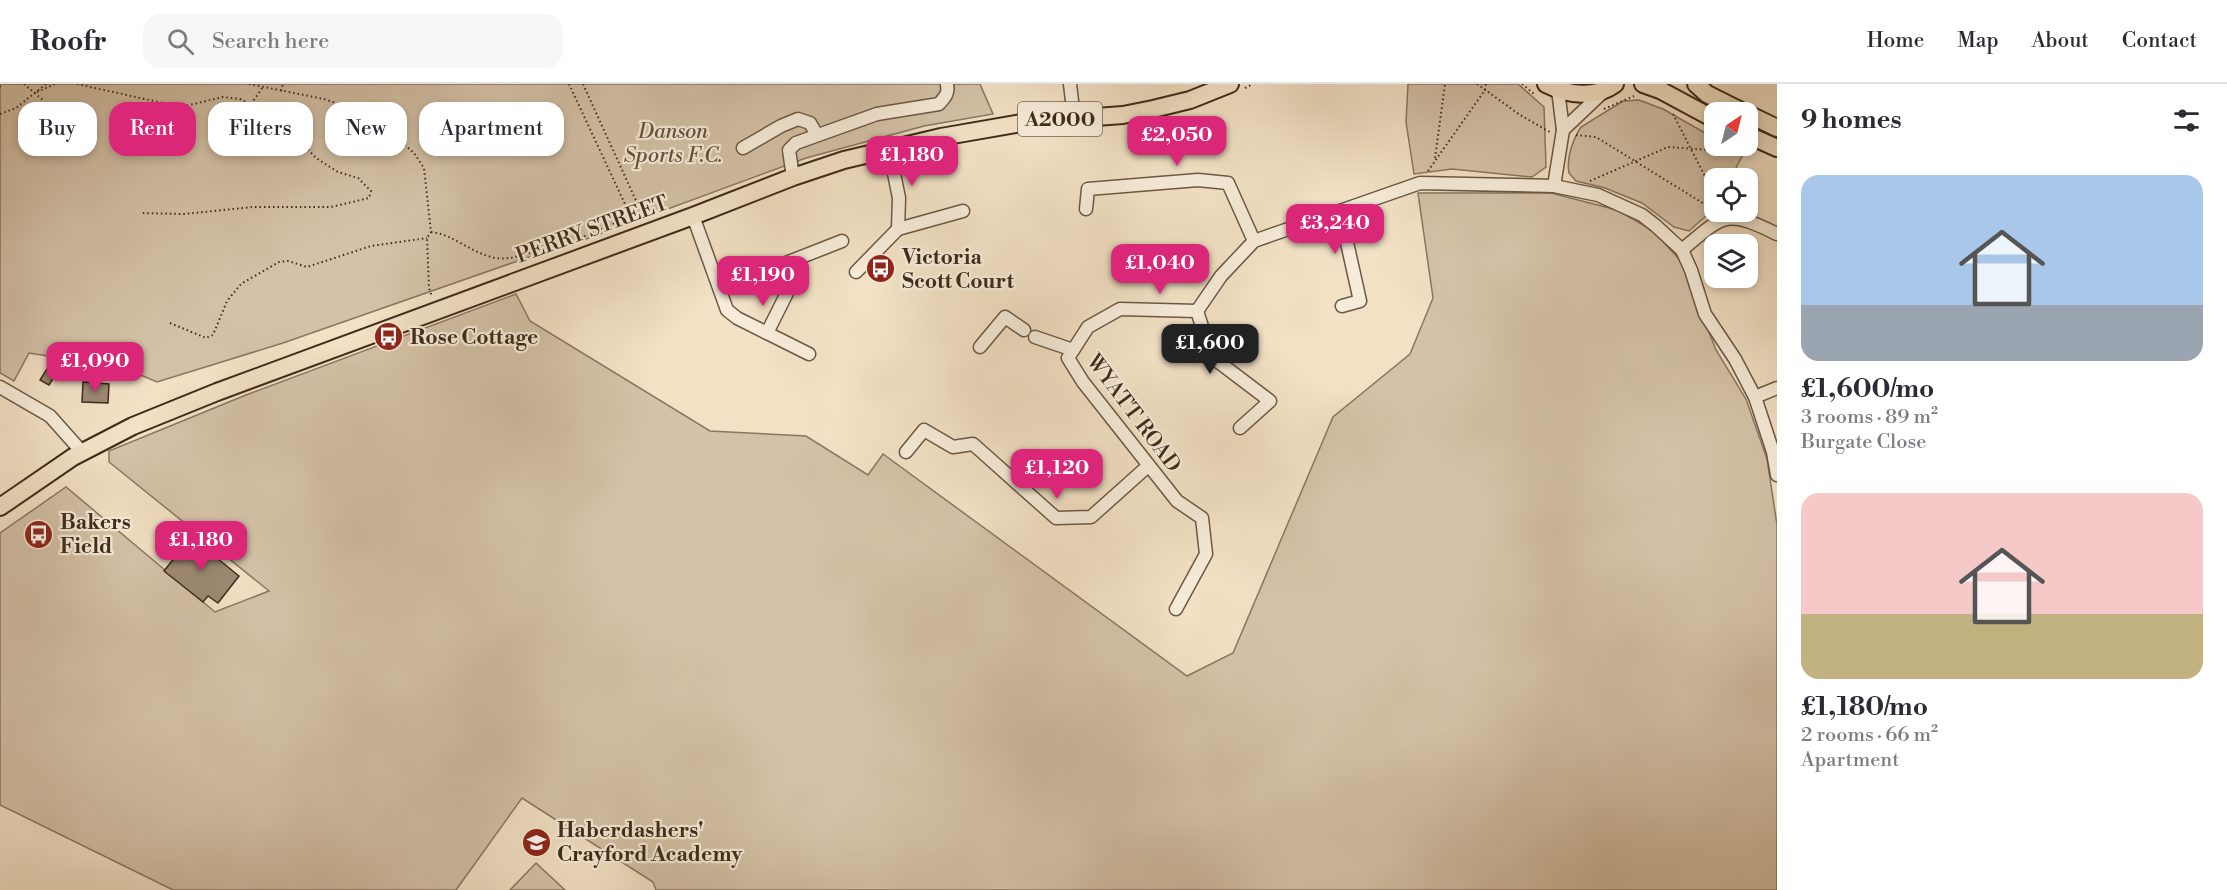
<!DOCTYPE html>
<meta charset="utf-8">
<style>
:root{--surface:#fff;--page:#f7f7f7;--text:#2b2b33;--muted:#7c7c81;--line:#e1e1e2;--accent:#db2777}
body{margin:0;font-family:"Libre Bodoni",serif;background:var(--page);color:var(--text);height:100vh;display:flex;flex-direction:column;font-size:22px;white-space:nowrap}
*{box-sizing:border-box;margin:0}
p{font-size:20px;color:var(--muted)}
.icon{flex:none;width:33px;height:33px;fill:none;stroke:currentColor;stroke-width:2;stroke-linecap:round;stroke-linejoin:round}
.map{position:relative;flex:1;overflow:hidden}
.side{display:flex;flex-direction:column;background:var(--surface);width:450px}
.side>*{flex:none}
.hud{position:absolute;left:18px;top:18px;width:570px;height:54px;display:flex;gap:12px}
.needle{width:39px;rotate:35deg}
.buttons{position:absolute;left:1704px;top:18px;display:grid;gap:12px}
.buttons a{display:grid;place-items:center;width:54px;height:54px;border-radius:12px;background:var(--surface);box-shadow:0 3px 9px #0003;font-size:30px}
.price{position:absolute;translate:-50% -51px;padding:0 14px;border-radius:12px;background:var(--accent);color:#fff;font-size:20px;line-height:39px;filter:drop-shadow(0 2px 3px #0008)}
.price::after{content:'';position:absolute;left:50%;top:36px;width:18px;height:14px;margin-left:-9px;background:inherit;clip-path:polygon(0 0,100% 0,50% 100%)}
.price.current{background:#222;color:#fff}
ul{padding:0;list-style:none}
li{display:grid;align-content:center;gap:12px;height:318px;padding:0 24px}
li span{display:grid;place-items:center;height:186px;border-radius:18px;color:#555}
li>.icon{margin-inline-start:auto}
span .icon{width:108px;height:108px;fill:#fffc;stroke-width:1}
li b{font-size:26px}
h2{display:flex;justify-content:space-between;align-items:center;height:72px;padding:0 24px;font-size:26px}
.chip{padding:0 21px;border-radius:18px;background:var(--surface);box-shadow:0 3px 9px #0003;font-size:21px;line-height:54px}
.chip.current{background:var(--accent);color:#fff}
header{display:flex;align-items:center;gap:36px;box-sizing:border-box;height:84px;padding:0 30px;background:var(--surface);border-bottom:2px solid var(--line)}
header strong{font-size:28px}
nav{display:flex;gap:33px;margin-inline-start:auto;font-size:21px}
.search{width:420px;height:54px;background:var(--page);display:flex;align-items:center;gap:15px;box-sizing:border-box;padding:0 21px;border-radius:18px;color:var(--muted);font-size:22px}
main{display:flex;flex:1;min-height:0}
.map>svg:first-child{display:block}
</style>
<header>
<strong>Roofr</strong>
<div class="search"><svg class="icon" aria-label="search" viewBox="0 0 24 24"><circle cx="10" cy="10" r="6"/><path d="M15 15l6 6"/></svg>Search here</div>
<nav><a>Home</a><a>Map</a><a>About</a><a>Contact</a></nav>
</header>
<main>
<div class="map">
<svg width="1777" height="806" viewBox="0 0 1777 806">
<rect width="100%" height="100%" fill="#f2e1c5"/>
<filter id="stains"><feTurbulence type="fractalNoise" baseFrequency=".00333" numOctaves="4"/><feColorMatrix values="0 0 0 0 .2 0 0 0 0 .09 0 0 0 0 .02 0 0 0 .5 -.17"/></filter>
<radialGradient id="worn" r=".72"><stop offset=".6" stop-color="#630" stop-opacity="0"/><stop offset="1" stop-color="#630" stop-opacity=".3"/></radialGradient>
<!-- green -->
<g fill="#d4c2a8" stroke="#8a7661" stroke-width="1.5">
<polygon points="0,0 980,0 993,30 924,42 806,74 540,172 529,173 283,259 157,298 124,284 29,269 14,297 0,289"/>
<polygon points="1408,0 1518,0 1544,23 1546,83 1532,93 1452,85 1414,90 1406,38"/>
<path d="M1639,16L1663,25L1714,54V62H1728L1743,70L1731,94H1714V125L1689,147L1674,143L1642,119L1605,104L1576,97L1569,89C1566,75 1573,55 1581,43L1623,17Z"/>
<polygon points="1418,109 1551,109 1617,126 1652,146 1681,177 1716,266 1746,315 1767,375 1777,441 1777,806 656,806 653,798 522,714 456,806 173,806 0,721 0,449 66,403 215,528 269,507 109,378 109,367 246,311 516,210 530,237 710,347 806,352 868,391 883,370 1187,592 1233,569 1333,333 1410,270 1433,214"/>
<polygon points="536,779 565,806 510,806"/>
</g>
<!-- building -->
<g fill="#9c8973" stroke="#3f2a1a" stroke-width="1.5">
<polygon points="47,285 59,285 49,301 40,296"/>
<polygon points="83,298 109,300 108,319 82,318"/>
<polygon points="191,453 239,492 218,519 208,512 203,518 164,487"/>
</g>
<g fill="none" stroke-linecap="round" stroke-linejoin="round">
<defs>
<g id="minor">
<polyline points="1070,0 1074,34"/>
<polyline points="1563,46 1603,8"/>
<polyline points="743,64 781,42 798,35 810,39 817,51"/>
<polyline points="889,65 899,114 898,145"/>
<path d="M793,93L789,66L796,59L877,30L939,20C944,14 949,10 947,1"/>
<polyline points="1554,102 1563,46 1558,6"/>
<polyline points="1086,125 1088,105 1198,96 1228,99 1254,157"/>
<polyline points="1340,127 1360,217 1342,222"/>
<polyline points="693,132 727,226 737,234 767,249 793,197 786,179 842,157"/>
<path d="M1682,166C1724,130 1726,125 1777,150"/>
<polyline points="856,188 898,145 963,127"/>
<polyline points="1197,227 1212,273 1270,317 1240,344"/>
<polyline points="767,249 809,270"/>
<polyline points="1035,253 1073,266"/>
<polyline points="980,263 1005,233 1024,246"/>
<polyline points="0,303 50,332 82,368"/>
<polyline points="1755,313 1777,304"/>
<polyline points="906,368 924,346 953,363 973,360 1056,434 1091,433 1148,382"/>
<polyline points="1176,525 1206,470 1202,434 1177,417 1083,298 1068,274 1088,243 1120,225 1197,227 1221,192 1254,157 1420,99 1554,102 1598,111 1642,131 1656,142 1682,166 1691,186 1705,230 1735,275 1755,313 1773,368 1777,391"/>
</g>
<g id="major">
<path d="M1546,0C1568,11 1595,15 1615,0"/>
<polyline points="1643,0 1660,6 1714,35"/>
<polyline points="1696,0 1707,10 1743,28"/>
<polyline points="1748,30 1777,44"/>
<polyline points="1748,51 1777,64"/>
<polyline points="0,423 73,373 133,342 217,308 693,132 793,93 844,76 941,53 1027,38 1123,31 1153,25 1190,16 1230,0"/>
</g>
</defs>
<!-- minor casing -->
<use href="#minor" stroke="#6c5845" stroke-width="15"/>
<!-- major casing -->
<use href="#major" stroke="#3f2a1a" stroke-width="20"/>
<!-- path -->
<g stroke="#3f2a1a" stroke-width="2" stroke-dasharray="1.5 3" stroke-linecap="butt">
<polyline points="24,0 44,17"/>
<polyline points="77,0 181,23 223,13 240,15 265,28 301,58 316,74 338,88 358,94 371,107 369,114 331,123 253,123 184,130 142,129"/>
<polyline points="249,0 324,15 371,31 414,69 424,84 431,148 427,154 429,204 432,213"/>
<polyline points="569,0 631,133"/>
<polyline points="583,0 638,121 629,131"/>
<polyline points="1477,0 1520,31 1550,48"/>
<polyline points="1522,0 1534,10"/>
<polyline points="0,3 1,0"/>
<polyline points="1245,4 1253,0"/>
<polyline points="281,7 283,0"/>
<polyline points="37,8 55,0"/>
<polyline points="251,20 263,3"/>
<polyline points="1604,25 1634,12"/>
<polyline points="0,30 16,24 46,0"/>
<polyline points="1673,30 1714,110"/>
<polyline points="1576,51 1596,53 1714,126"/>
<polyline points="1435,74 1445,0"/>
<polyline points="1428,87 1485,6 1486,0"/>
<polyline points="1590,97 1668,63 1751,69"/>
<path d="M431,148C453,150 472,170 496,174C518,177 536,163 557,164L631,132L637,137"/>
<polyline points="170,239 206,254 213,251 227,217 241,200 279,178 288,177 307,183 371,162 427,154"/>
</g>
<!-- minor -->
<use href="#minor" stroke="#f7ecd9" stroke-width="12"/>
<!-- major -->
<use href="#major" stroke="#f2e1c5" stroke-width="16"/>
</g>
<!-- icons -->
<defs>
<symbol id="bus-disc" viewBox="-11 -11 22 22"><circle r="9.5" fill="#8f2418" stroke="#f7ecd9"/><path d="M-5-6H5V4H4V6H2V4H-2V6H-4V4H-5ZM-3.5-4V0h7V-4ZM-3.5 1.2v1.5H-2V1.2ZM2 1.2v1.5H3.5V1.2Z" fill="#fff"/></symbol>
<symbol id="school-disc" viewBox="-11 -11 22 22"><circle r="9.5" fill="#8f2418" stroke="#f7ecd9"/><path d="M0-5L7-2L0 1L-7-2ZM-4 1L0 2.5L4 1V4Q0 6-4 4Z" fill="#fff"/></symbol>
</defs>
<g fill-rule="evenodd">
<use href="#bus-disc" x="864" y="168" width="33" height="33"/>
<use href="#bus-disc" x="372" y="236" width="33" height="33"/>
<use href="#bus-disc" x="22" y="434" width="33" height="33"/>
<use href="#school-disc" x="520" y="742" width="33" height="33"/>
</g>
<g text-anchor="middle" stroke-width="4.5" stroke-linejoin="round" paint-order="stroke">
<!-- shield labels -->
<rect fill="#f7ecd9" stroke="#766453" stroke-width="1.5" x="1018" y="18" width="84" height="34" rx="4.5"/>
<g font-size="20" font-weight="bold" fill="#3f2a1a">
<text x="1060" y="42">A2000</text>
</g>
<!-- park labels -->
<g font-size="21" font-style="italic" fill="#64503e" stroke="#f7ecd9">
<text x="673" y="54">Danson<tspan x="673" dy="24">Sports F.C.</tspan></text>
</g>
<!-- street labels -->
<g font-size="21" fill="#3f2a1a" stroke="#f7ecd9">
<text transform="translate(592 145) rotate(-20)" y="7">PERRY STREET</text>
<text transform="translate(1134 329) rotate(53)" y="7">WYATT ROAD</text>
</g>
<!-- poi labels -->
<g font-size="21" font-weight="bold" fill="#3f2a1a" stroke="#f7ecd9" text-anchor="start">
<text x="902" y="180">Victoria<tspan x="902" dy="24">Scott Court</tspan></text>
<text x="410" y="260">Rose Cottage</text>
<text x="60" y="445">Bakers<tspan x="60" dy="24">Field</tspan></text>
<text x="557" y="753">Haberdashers'<tspan x="557" dy="24">Crayford Academy</tspan></text>
</g>
</g>
<rect width="100%" height="100%" filter="url(#stains)"/>
<rect width="100%" height="100%" fill="url(#worn)"/>
</svg>
<div class="buttons">
<a><svg class="needle" viewBox="-14 -14 28 28"><path d="M0-13l5 13h-10z" fill="#e53935"/><path d="M0 13l5-13h-10z" fill="#7c7c81"/></svg></a>
<a><svg class="icon" aria-label="locate" viewBox="0 0 24 24"><circle cx="12" cy="12" r="6"/><path d="M12 2v4M12 18v4M2 12h4M18 12h4"/></svg></a>
<a><svg class="icon" aria-label="layers" viewBox="0 0 24 24"><path d="M12 4l9 5-9 5-9-5zM3 14l9 5 9-5"/></svg></a>
</div>
<b class="price" style="left:1177px;top:83px">£2,050</b>
<b class="price" style="left:912px;top:103px">£1,180</b>
<b class="price" style="left:1335px;top:171px">£3,240</b>
<b class="price" style="left:1160px;top:211px">£1,040</b>
<b class="price" style="left:763px;top:223px">£1,190</b>
<b class="price current" style="left:1210px;top:291px">£1,600</b>
<b class="price" style="left:95px;top:309px">£1,090</b>
<b class="price" style="left:1057px;top:416px">£1,120</b>
<b class="price" style="left:201px;top:488px">£1,180</b>
<div class="hud">
<a class="chip">Buy</a>
<a class="chip current">Rent</a>
<a class="chip">Filters</a>
<a class="chip">New</a>
<a class="chip">Apartment</a>
</div>
</div>
<section class="side">
<h2>9 homes<svg class="icon" aria-label="filters" viewBox="0 0 24 24"><path d="M4 7h16M4 17h16"/><circle cx="9" cy="7" r="2"/><circle cx="15" cy="17" r="2"/></svg></h2>
<ul>
<li><span style="background:linear-gradient(#a9c7e8 70%,#9aa5b1 0)"><svg class="icon" aria-label="home" viewBox="0 0 24 24"><path d="M3 11l9-7 9 7M6 9v11h12V9"/></svg></span><div><b>£1,600/mo</b><p>3 rooms · 89 m²</p><p>Burgate Close</p></div></li>
<li><span style="background:linear-gradient(#f6c9c9 65%,#c2b280 0)"><svg class="icon" aria-label="home" viewBox="0 0 24 24"><path d="M3 11l9-7 9 7M6 9v11h12V9"/></svg></span><div><b>£1,180/mo</b><p>2 rooms · 66 m²</p><p>Apartment</p></div></li>
</ul>
</section>
</main>
